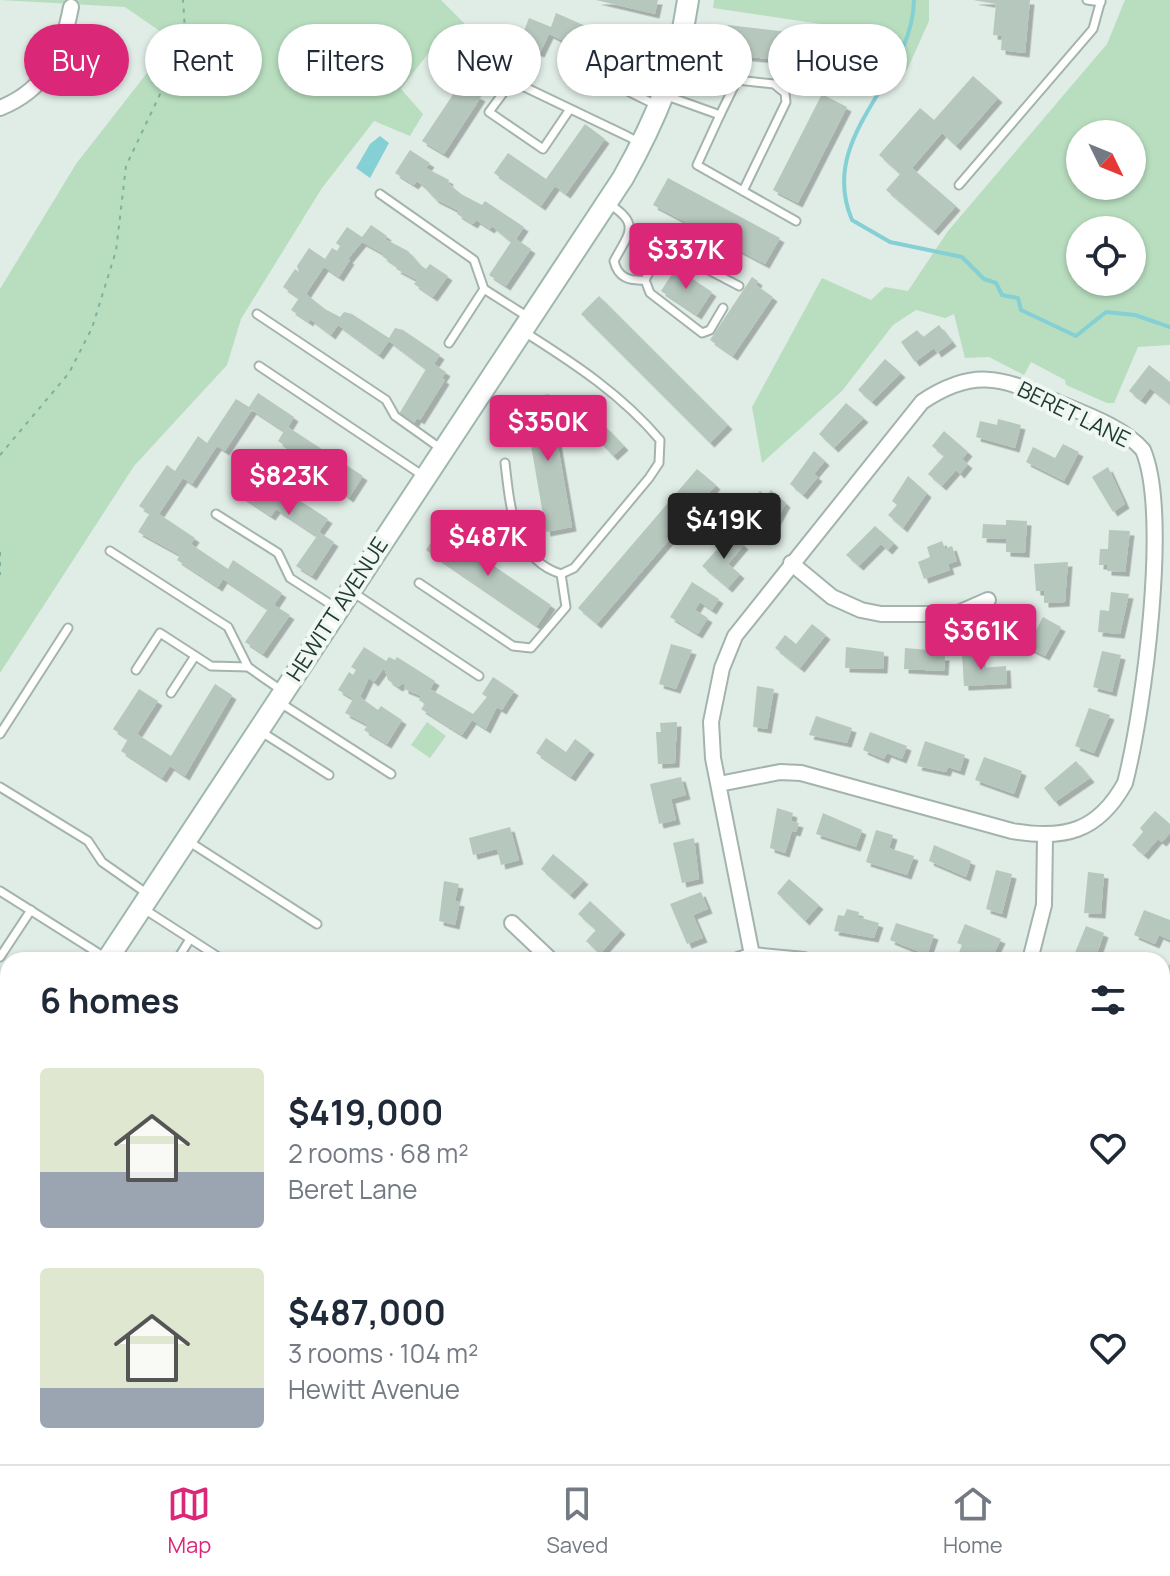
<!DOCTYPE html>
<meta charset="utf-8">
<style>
:root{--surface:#fff;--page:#f2f2f3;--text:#1f2937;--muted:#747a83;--line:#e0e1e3;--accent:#db2777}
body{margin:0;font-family:Manrope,sans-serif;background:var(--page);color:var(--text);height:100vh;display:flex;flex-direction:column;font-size:30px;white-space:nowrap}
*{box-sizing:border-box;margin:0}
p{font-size:26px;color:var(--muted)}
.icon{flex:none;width:44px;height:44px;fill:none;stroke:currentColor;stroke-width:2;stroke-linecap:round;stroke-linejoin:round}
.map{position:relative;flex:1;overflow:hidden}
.details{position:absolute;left:0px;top:952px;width:1170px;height:512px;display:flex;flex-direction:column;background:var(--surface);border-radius:24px 24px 0 0;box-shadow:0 2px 6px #0004}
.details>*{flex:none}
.top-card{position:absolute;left:24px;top:24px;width:1122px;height:72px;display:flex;gap:16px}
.needle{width:52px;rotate:133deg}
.buttons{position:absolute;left:1066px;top:120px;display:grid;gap:16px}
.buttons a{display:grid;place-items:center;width:80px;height:80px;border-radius:50%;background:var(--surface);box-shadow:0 2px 6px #0004;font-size:40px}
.price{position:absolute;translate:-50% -68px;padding:0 18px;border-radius:8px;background:var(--accent);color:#fff;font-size:26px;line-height:52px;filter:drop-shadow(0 2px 4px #0008)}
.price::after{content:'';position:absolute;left:50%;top:48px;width:24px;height:18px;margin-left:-12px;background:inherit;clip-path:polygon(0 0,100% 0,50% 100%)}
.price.on{background:#222;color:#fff}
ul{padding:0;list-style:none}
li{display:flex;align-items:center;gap:24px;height:200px;padding:0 40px}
li span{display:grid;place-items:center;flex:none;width:224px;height:160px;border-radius:8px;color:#555}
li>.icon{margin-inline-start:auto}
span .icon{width:96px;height:96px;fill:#fffc;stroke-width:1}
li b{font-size:34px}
h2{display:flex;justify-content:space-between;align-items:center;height:96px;padding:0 40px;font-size:34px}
.chip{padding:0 28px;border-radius:36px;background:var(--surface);box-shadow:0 2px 6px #0004;font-size:28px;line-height:72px}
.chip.on{background:var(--accent);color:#fff}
.dock{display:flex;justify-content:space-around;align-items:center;height:112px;border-top:2px solid var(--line);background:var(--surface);font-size:22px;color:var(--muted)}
.dock a{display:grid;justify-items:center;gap:4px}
.dock .on{color:var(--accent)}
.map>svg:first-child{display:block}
</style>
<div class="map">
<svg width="1170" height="1464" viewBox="0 0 1170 1464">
<defs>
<filter id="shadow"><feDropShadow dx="4.5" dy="4.5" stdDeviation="0" flood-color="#0004"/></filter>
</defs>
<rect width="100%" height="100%" fill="#e0ece6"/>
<!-- green -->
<g fill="#b8debf" fill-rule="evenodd">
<polygon points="0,0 441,0 476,35 467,47 436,43 401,89 423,114 410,136 374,121 322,188 241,319 227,365 134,466 0,673 0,289 76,164 154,64 167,36 125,7"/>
<polygon points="714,0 929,0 929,21 907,70 854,29 713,8"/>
<path d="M1125,0H1170V345L1138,347L1114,403H1107L1066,385L1065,380L1031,362L1024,375L989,357L965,358L954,314L945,318L916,310L893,325L842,391L762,463L752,407L822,278L871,300L885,287L908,291L948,231L1107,44ZM1080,134H1132V186H1080ZM1080,230H1132V282H1080Z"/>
<polygon points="427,722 446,736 430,758 411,745"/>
<polygon points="1170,964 1170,1227 1162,1196 1162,972"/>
</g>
<!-- water -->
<polygon fill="#85d0d4" points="380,136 389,143 370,178 356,168 370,144"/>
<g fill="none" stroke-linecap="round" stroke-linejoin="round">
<!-- stream -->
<path stroke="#85d0d4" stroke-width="4" d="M914,0C913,81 816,135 852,220L890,242L962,257L984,279L996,283L1002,295L1018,298L1021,310L1076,336L1106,312L1135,315L1170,327"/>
</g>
<!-- building -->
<g fill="#b6c7be" filter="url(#shadow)">
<polygon points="596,0 658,0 655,14"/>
<polygon points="973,0 1030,0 1025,53 1001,50 1002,36 993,35 996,4"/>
<polygon points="556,13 636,48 626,71 549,34 540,53 519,44 529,18 551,27"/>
<polygon points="728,25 846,39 842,67 723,54"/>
<polygon points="472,55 492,68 475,94 481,97 444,154 422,141 462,81 457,78"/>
<polygon points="973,76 998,98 956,146 942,133 912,168 956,206 934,231 886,190 900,174 879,155 920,108 934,120"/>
<polygon points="822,94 847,107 798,203 773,190"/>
<polygon points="585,124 605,139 566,194 555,186 541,206 494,173 508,153 546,179"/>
<polygon points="410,150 430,163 426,168 449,180 448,183 461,194 482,205 485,201 524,227 516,239 531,249 506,286 489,275 511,242 492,226 490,229 476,220 473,224 457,214 459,211 435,199 422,185 417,181 414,185 395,173"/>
<polygon points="668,178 780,238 765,264 653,205"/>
<polygon points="371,225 387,236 385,239 408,251 420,265 426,269 430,264 448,276 433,297 414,284 417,280 396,269 398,267 382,256 384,254 362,242 348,259 350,260 339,277 324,267 306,294 325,309 340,317 344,312 352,314 389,338 395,328 403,330 440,355 434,364 446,372 442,378 445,380 420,420 417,418 414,423 399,414 426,369 389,341 379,355 338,325 331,335 310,319 309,322 291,310 299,298 283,287 295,269 299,272 297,266 309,248 325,259 332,248 337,251 340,246 336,243 347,227 362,237"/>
<polygon points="672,265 712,292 697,315 661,291 672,274 668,271"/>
<polygon points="752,277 758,281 756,285 773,297 733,356 710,340"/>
<polygon points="599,296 728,425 710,443 581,314"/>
<polygon points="939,325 952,342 937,353 934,348 915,362 901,342 917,330 923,337"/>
<polygon points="885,359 901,373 872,402 858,390"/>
<polygon points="1149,365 1170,382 1170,404 1150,388 1141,400 1129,391"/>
<polygon points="258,393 294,417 288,427 363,476 349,498 312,470 315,466 278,441 284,431 252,410 225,451 217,446 192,484 183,478 159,514 195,538 191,544 228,569 233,560 282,593 274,605 290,615 263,654 245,642 268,609 223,579 218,587 177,560 180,555 138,532 150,513 139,506 167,465 175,471 198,436 207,443 236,399 249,407"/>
<polygon points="549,394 572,527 546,532 523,399"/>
<polygon points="846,403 864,418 834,448 819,434"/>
<polygon points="998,419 1021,425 1015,448 976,437 980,421 997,425"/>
<polygon points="606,427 624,446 613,456 595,437"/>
<polygon points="944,431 968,452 962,459 968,464 960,474 956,470 942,486 928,474 944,456 932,446"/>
<polygon points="1063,444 1079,452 1064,481 1026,462 1033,447 1055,458"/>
<polygon points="814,451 825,461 814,474 818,477 803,495 790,484"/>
<polygon points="1108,467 1125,504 1113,512 1092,477"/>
<polygon points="697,469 716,485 597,624 578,608"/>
<polygon points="244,472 281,497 285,491 328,519 319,532 334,542 312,576 296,566 317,536 276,509 271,516 232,490"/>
<polygon points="908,476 927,493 903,528 888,515 897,505 892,501"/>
<polygon points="771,490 786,503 765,541 747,525 756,514 751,502 760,491 766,496"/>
<polygon points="1006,520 1027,521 1025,553 1006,552 1006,539 982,538 983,524 1006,525"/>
<polygon points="875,526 894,543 888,550 881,544 859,566 846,555"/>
<polygon points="440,529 551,605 537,626 426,550"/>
<polygon points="1109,530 1130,531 1125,572 1107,571 1107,565 1099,565 1100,549 1108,549"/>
<polygon points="731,534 744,545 728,564 740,574 728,588 702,566"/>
<polygon points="942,541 945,549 952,546 957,561 948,564 950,570 924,579 918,562 930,557 927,547"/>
<polygon points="1068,562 1065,602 1044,603 1044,591 1036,591 1034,564"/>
<polygon points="692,582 719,599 712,610 700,602 695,610 708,618 698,634 670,617"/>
<polygon points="1111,592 1129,594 1120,634 1098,632 1100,610 1109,611"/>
<polygon points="1043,617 1061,627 1045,656 1027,647"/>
<polygon points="812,624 826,635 800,668 775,648 785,635 796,644"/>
<polygon points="671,644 692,650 676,689 659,684"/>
<polygon points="364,647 386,661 389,657 395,660 397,657 435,681 430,689 473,714 487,697 482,694 493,677 514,691 502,710 497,707 486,729 472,720 462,735 421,709 425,704 419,700 421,696 404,689 404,683 398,687 388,680 384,668 374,682 369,678 360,697 378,710 381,706 402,720 387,744 364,730 368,725 345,713 353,699 338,690 349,672 353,675 356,670 351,667"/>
<polygon points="846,647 884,652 883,669 845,668"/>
<polygon points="905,648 929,650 929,656 945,656 944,671 904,669"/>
<polygon points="1102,651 1121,655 1112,692 1093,687"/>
<polygon points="980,652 981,668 1006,666 1007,684 964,686 962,653"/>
<polygon points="215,684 232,695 185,776 170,766 162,778 121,751 128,739 113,729 139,689 158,701 137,734 171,756"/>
<polygon points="757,686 774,689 767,729 753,727"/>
<polygon points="1089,708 1110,715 1094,753 1075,746"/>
<polygon points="816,716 852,728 847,743 809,735"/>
<polygon points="677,722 675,763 658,764 656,732 661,732 660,723"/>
<polygon points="870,732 907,746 902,759 887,753 884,759 863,750"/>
<polygon points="546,738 566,752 575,739 590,750 571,777 536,753"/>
<polygon points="925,741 965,755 960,771 948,767 946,772 917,766"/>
<polygon points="984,757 1022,771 1014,794 975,780"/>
<polygon points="1076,761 1090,778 1055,802 1044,788"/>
<polygon points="681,777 686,795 671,799 676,820 659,824 650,784"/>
<polygon points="777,808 793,813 791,821 799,823 796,832 792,831 785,853 770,848"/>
<polygon points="1155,811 1170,824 1170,833 1162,842 1158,839 1144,855 1132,845 1143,832 1140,828"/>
<polygon points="823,813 862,830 856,847 816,834"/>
<polygon points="510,827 519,860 501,865 497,849 473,855 469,838"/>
<polygon points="876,830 893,835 889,848 914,856 907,875 866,862"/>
<polygon points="694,838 699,879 682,883 673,843"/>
<polygon points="934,845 971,861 966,877 929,861"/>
<polygon points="553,854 584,880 570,895 541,869"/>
<polygon points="996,870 1012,874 1002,914 986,909"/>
<polygon points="1088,872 1104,874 1101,914 1084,913"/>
<polygon points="789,879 819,905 805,921 777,893"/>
<polygon points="444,881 459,884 455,901 460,902 455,925 439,921"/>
<polygon points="701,892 708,909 693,915 703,938 687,944 670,904"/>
<polygon points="590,901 621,930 600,954 586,941 596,930 578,914"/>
<polygon points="847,909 859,912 858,917 879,923 874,938 834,931 838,915 844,916"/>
<polygon points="1144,910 1170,920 1170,940 1159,935 1155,944 1134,935"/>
<polygon points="896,923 934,935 927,955 890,940"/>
<polygon points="965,924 1001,939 993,956 981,951 979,956 987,960 956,960 962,945 957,943"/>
<polygon points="1086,926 1104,933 1095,960 1072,960"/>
<polygon points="1170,1278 1170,1320 1162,1324 1162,1282"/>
<polygon points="55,1456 81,1456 89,1462 66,1464 61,1460 52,1464 49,1462"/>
<polygon points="268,1456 310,1456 311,1464 269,1464"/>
<polygon points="429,1456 461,1456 461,1463 430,1464"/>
<polygon points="895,1456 929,1456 925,1459 927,1464 937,1458 941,1464 900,1464"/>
<polygon points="1033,1456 1051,1456 1056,1464 1025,1464 1024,1461"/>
</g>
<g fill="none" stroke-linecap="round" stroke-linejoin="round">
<defs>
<g id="lane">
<polyline points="1087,0 1101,2"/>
<polyline points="565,60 658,106"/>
<polyline points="667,96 720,115 697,165 796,221"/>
<polyline points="570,109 543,149 489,112 512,81 627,136 640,143"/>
<polyline points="720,115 737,80 774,84 785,93 786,102 743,191"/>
<polyline points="959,185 1093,29 1101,0"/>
<polyline points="380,194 474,260 484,289"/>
<path d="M609,204C641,224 629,233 614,261C618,278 629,281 645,280L663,246L739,286"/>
<polyline points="645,280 650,293 702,333 710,330 723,308"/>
<polyline points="257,314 386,400 395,416 440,448"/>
<polyline points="449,343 484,289 528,317"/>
<polyline points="259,366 422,475"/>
<path d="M505,463C510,505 513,559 561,574L574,568L649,478L659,463L660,440C622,395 575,364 526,333"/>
<polyline points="216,514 278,553 290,578 338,609"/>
<polyline points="110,551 228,627 248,667 281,690"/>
<polyline points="419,583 513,646 531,648 566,607 561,574"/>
<polyline points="354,593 479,676"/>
<polyline points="136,670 160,633 211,666 248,667"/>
<polyline points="171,693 195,656"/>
<polyline points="279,702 391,774"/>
<polyline points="260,731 329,775"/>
<polyline points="0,734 68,628"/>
<polyline points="0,787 88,841 102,862 149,895"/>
<polyline points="188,841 317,924"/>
<polyline points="0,891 106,958"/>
<polyline points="144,909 223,960"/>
<polyline points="0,957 31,910"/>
<polyline points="177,960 190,939"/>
</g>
<g id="street">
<path d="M0,108C47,89 62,54 71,7"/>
<polyline points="791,563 832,597 861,610 881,614 956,614 988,600"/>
<path d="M719,784L780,772L801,773L1012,831C1064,840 1098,832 1125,783C1144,709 1170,513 1143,450C1121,425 1081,413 1052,400C1000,376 971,369 922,402L735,636L722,668L711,722L713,758L752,955"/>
<polyline points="512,923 551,960"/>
<polyline points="738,960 752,955 804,960"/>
<polyline points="1030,960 1044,905 1045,837"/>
<polyline points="0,1423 8,1420"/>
<polyline points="1162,1430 1170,1447"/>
<polyline points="144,1456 155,1464"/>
<polyline points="389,1456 390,1464"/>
<polyline points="572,1456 573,1464"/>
<polyline points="755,1456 756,1464"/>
<polyline points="976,1456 980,1464"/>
</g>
<g id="secondary">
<path d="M107,960L623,178C655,121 679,65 688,0"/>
<polyline points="0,1124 8,1111"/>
</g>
</defs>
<!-- lane casing -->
<use href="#lane" stroke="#a3b4ac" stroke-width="11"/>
<!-- street casing -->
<use href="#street" stroke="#a3b4ac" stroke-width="18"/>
<!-- secondary casing -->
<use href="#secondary" stroke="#9eb8ac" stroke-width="24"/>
<!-- path -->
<g stroke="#7fb19c" stroke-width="2" stroke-dasharray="4 6" stroke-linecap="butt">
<polyline points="0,455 69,373 92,328 116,251 126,166 179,54 185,30 183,0"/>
<polyline points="0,552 0,575"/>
</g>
<!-- lane -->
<use href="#lane" stroke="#fff" stroke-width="7"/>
<!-- street -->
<use href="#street" stroke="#fff" stroke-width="14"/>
<!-- secondary -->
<use href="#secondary" stroke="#fff" stroke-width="20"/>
</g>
<g text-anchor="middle" stroke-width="8" stroke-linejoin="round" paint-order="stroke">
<!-- street labels -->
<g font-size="22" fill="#203d32" stroke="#f1f8f4">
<text transform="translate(1074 414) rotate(26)" y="8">BERET LANE</text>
<text transform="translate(337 609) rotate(-57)" y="8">HEWITT AVENUE</text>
</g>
</g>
</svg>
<div class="buttons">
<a><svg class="needle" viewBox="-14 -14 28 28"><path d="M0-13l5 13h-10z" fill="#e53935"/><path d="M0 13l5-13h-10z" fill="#747a83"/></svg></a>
<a><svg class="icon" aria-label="locate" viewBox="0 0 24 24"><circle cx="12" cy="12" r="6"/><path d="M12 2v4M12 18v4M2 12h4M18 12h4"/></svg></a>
</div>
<b class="price" style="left:686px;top:291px">$337K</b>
<b class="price" style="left:548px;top:463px">$350K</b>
<b class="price" style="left:289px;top:517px">$823K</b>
<b class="price on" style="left:724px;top:561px">$419K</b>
<b class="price" style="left:488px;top:578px">$487K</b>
<b class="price" style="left:981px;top:672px">$361K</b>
<div class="top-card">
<a class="chip on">Buy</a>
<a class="chip">Rent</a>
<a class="chip">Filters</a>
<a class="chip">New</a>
<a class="chip">Apartment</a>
<a class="chip">House</a>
</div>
<section class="details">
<h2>6 homes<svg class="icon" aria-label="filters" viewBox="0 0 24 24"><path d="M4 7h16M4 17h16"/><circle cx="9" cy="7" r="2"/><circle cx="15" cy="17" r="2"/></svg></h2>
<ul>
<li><span style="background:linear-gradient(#dfe7d0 65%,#9aa5b1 0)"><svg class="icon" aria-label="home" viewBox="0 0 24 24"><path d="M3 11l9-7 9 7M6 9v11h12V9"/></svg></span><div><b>$419,000</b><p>2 rooms · 68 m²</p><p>Beret Lane</p></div><svg class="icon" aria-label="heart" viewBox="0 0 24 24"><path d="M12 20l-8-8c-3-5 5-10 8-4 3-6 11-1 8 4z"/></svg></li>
<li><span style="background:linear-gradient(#dfe7d0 75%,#9aa5b1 0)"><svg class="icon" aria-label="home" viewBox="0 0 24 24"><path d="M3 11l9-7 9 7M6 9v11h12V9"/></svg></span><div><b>$487,000</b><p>3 rooms · 104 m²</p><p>Hewitt Avenue</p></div><svg class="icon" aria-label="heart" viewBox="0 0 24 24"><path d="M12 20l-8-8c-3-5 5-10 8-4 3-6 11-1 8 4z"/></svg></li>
</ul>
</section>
</div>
<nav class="dock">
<a class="on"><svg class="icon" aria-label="map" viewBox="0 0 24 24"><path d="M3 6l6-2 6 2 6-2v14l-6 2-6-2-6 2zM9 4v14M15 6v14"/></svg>Map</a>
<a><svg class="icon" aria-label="saved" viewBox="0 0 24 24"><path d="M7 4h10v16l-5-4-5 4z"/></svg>Saved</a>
<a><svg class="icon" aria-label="home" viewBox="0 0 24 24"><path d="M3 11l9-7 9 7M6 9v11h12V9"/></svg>Home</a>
</nav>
